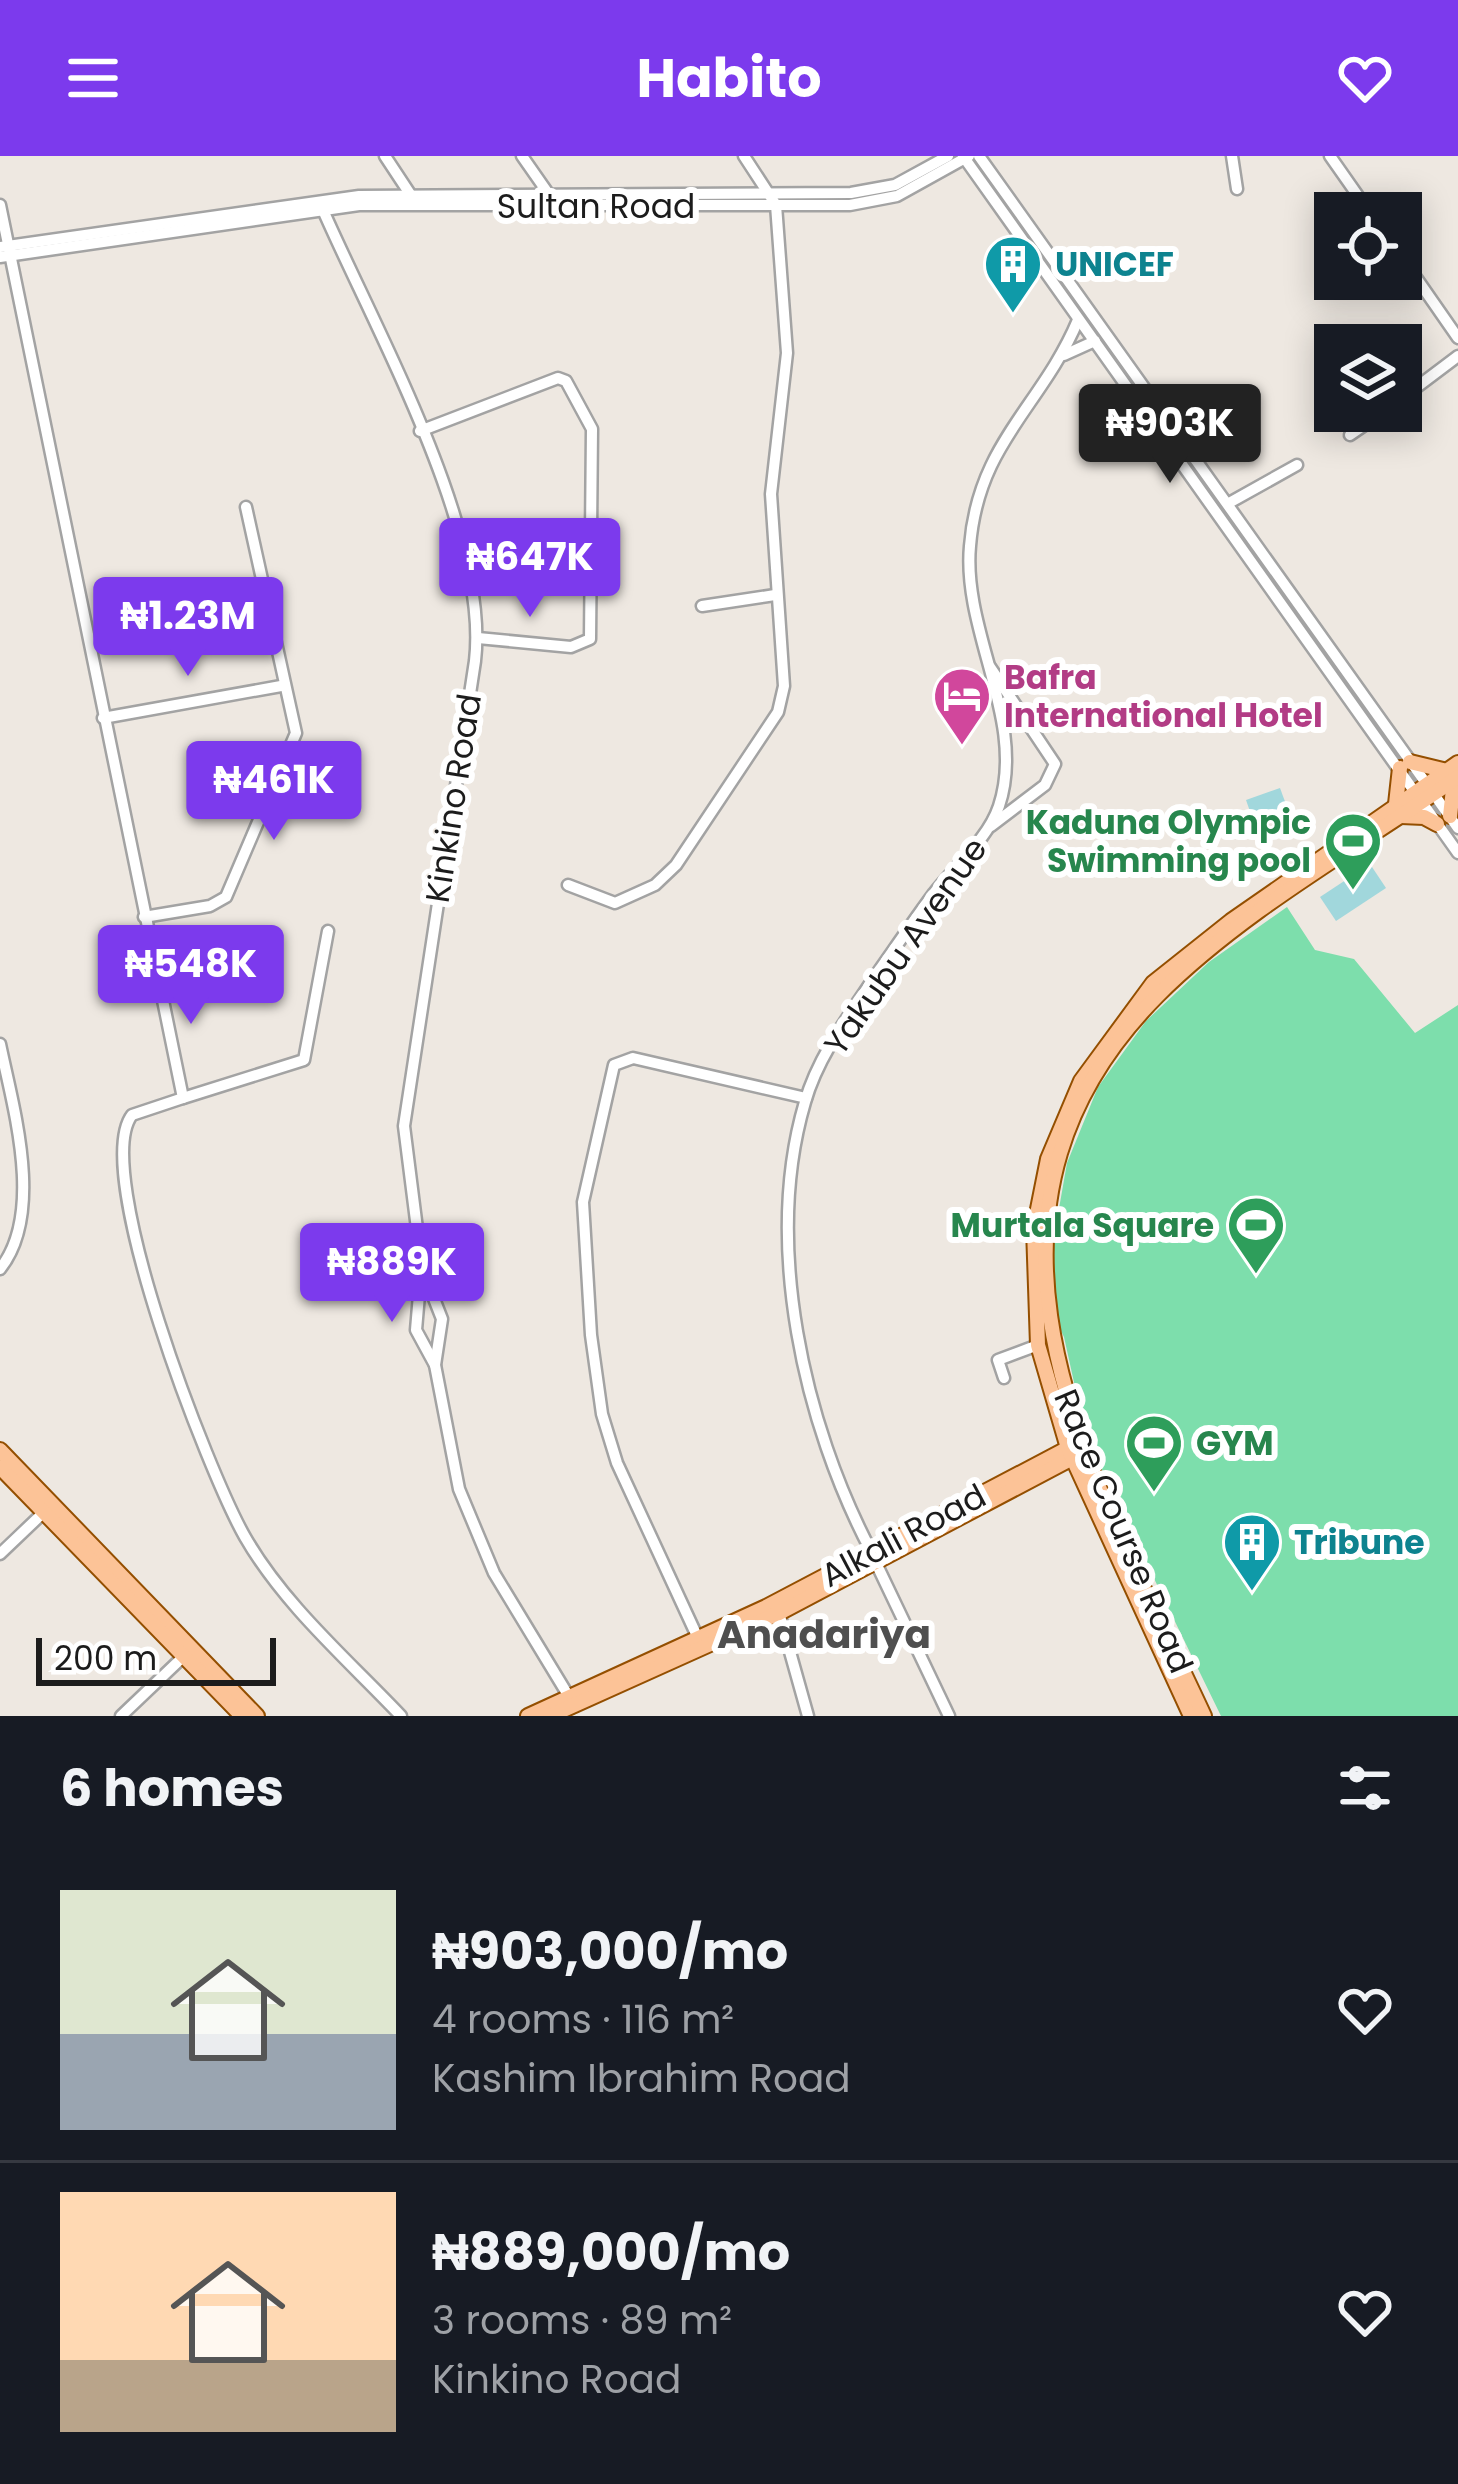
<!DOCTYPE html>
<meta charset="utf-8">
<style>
:root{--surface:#171b24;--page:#242831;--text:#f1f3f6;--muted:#9ea1a6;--line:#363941;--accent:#7c3aed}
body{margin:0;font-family:Poppins,sans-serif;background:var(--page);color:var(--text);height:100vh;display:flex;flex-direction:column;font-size:45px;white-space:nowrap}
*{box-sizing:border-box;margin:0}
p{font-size:39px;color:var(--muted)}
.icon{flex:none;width:66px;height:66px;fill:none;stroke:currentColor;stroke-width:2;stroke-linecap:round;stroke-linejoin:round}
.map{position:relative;height:1560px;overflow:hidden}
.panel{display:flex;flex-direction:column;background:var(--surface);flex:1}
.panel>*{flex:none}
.controls{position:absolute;left:1314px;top:36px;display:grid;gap:24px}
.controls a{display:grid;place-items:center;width:108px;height:108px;border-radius:0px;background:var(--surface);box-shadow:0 6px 30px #0003;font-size:60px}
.scale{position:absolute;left:36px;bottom:30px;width:240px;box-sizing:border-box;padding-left:12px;border:6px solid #1c1c1c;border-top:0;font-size:33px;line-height:42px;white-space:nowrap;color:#1c1c1c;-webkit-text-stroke:9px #fff;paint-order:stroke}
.price{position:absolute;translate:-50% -102px;padding:0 27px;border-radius:12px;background:var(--accent);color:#fff;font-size:39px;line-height:78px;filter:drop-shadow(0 3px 6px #0008)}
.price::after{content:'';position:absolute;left:50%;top:72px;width:36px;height:27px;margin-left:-18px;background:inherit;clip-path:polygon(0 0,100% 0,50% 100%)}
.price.selected{background:#222;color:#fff}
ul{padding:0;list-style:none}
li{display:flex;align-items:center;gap:36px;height:300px;padding:0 60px}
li+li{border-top:3px solid var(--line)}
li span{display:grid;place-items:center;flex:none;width:336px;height:240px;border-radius:0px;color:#555}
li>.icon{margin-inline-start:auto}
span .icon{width:144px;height:144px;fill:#fffc;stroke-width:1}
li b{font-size:51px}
h2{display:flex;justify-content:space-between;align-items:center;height:144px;padding:0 60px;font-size:51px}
header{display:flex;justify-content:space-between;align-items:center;height:156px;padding:0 60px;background:var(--accent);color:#fff;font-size:54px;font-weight:700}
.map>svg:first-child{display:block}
</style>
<header><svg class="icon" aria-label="menu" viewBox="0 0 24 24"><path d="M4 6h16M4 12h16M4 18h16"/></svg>Habito<svg class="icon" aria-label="heart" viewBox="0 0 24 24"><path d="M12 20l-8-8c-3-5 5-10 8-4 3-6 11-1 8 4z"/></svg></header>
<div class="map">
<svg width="1458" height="1560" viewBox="0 0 1458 1560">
<rect width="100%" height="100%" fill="#eee8e1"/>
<!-- pitch -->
<polygon fill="#7ddeac" points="1287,751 1315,794 1354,803 1415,877 1458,849 1458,1560 1221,1560 1087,1285 1064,1181 1053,1159 1054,1081 1067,1007 1098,931 1146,865 1209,806"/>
<!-- water -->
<g fill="#a1d7dc">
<polygon points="1280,632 1287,651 1253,664 1246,644"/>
<polygon points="1370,708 1386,732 1336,765 1320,741"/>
</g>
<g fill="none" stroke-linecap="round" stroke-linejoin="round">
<defs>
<g id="minor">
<polyline points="385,0 416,47"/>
<polyline points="522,0 550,40"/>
<polyline points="963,0 1458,697"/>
<polyline points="979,0 1458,672"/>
<polyline points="1232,0 1237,33"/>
<polyline points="1330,0 1370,57"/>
<path d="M0,49L183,942L132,959C90,1014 209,1318 245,1381C284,1449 348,1504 401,1560"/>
<path d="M323,54C375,173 490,377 475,505L404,970L422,1112L442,1163L435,1209L459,1333L494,1417L568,1539"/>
<polyline points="0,91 359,40 851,37 895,29 948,0"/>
<polyline points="1401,100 1458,182"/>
<polyline points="0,101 359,49 850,49 897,40 969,0"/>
<polyline points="1064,199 1095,185"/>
<polyline points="1401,243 1458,200"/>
<polyline points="420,275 558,222 566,225 592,273 590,483 571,491 478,482"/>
<polyline points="1350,279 1385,255"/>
<polyline points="1229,347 1297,309"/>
<polyline points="702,450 775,439"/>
<polyline points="990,511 1055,608 1045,629 991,670"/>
<polyline points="103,562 281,530"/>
<polyline points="568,729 615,747 655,729 676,709 778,556 784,530 771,338 787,197 776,49 744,0"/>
<polyline points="144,761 210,750 226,741 296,577 246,351"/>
<path d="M0,888C13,951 45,1057 0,1113"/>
<polyline points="183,942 304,904 328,775"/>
<polyline points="421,1115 416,1174 435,1209"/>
<polyline points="1004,1222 998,1204 1038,1189"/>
<path d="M871,1395C804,1268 763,1088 805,946C818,900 850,858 876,819C895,792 914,764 934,737C955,710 988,683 999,650C1027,566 962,476 970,390C978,287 1042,250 1078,164"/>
<polyline points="0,1398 44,1356"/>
<polyline points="876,1407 949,1560"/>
<polyline points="778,1453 808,1560"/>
<polyline points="697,1480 617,1307 602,1258 591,1179 583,1046 614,909 633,902 806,942"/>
<polyline points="121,1560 184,1500"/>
</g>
<g id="major">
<polyline points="1410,606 1443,614"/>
<polyline points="1396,648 1400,612"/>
<polyline points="1401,660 1424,661 1437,668"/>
<polyline points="1450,660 1454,624"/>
<polyline points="0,1294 257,1560"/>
<polyline points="0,1311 242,1560"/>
<polyline points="528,1560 766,1451 1076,1288"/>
<polyline points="550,1560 779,1457 1078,1299"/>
<polyline points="1191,1560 1068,1292 1038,1189 1034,1073 1048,1003 1081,925 1153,827 1231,765 1458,607"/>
<path d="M1204,1560C1097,1328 934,1065 1157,840C1244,753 1358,691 1458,621"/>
</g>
</defs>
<!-- minor casing -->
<use href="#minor" stroke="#a3a3a3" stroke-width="15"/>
<!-- major casing -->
<use href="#major" stroke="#944f00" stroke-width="18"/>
<!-- minor -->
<use href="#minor" stroke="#fff" stroke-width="10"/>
<!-- major -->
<use href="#major" stroke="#fcc397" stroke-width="14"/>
</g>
<!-- icons -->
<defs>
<symbol id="building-pin" viewBox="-11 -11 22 30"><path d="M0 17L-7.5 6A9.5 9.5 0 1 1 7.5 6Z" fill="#0f9aa8" stroke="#fff"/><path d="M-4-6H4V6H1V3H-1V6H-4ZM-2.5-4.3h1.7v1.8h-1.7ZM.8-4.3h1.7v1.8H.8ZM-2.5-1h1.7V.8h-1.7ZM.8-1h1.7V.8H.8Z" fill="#fff"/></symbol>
<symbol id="hotel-pin" viewBox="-11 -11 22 30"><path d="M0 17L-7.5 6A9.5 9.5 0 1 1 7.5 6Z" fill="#d1479c" stroke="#fff"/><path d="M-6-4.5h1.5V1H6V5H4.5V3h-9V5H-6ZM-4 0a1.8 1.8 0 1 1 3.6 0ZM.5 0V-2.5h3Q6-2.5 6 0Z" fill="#fff"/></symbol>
<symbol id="stadium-pin" viewBox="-11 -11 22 30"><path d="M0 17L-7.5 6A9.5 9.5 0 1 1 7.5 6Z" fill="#2e9e5b" stroke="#fff"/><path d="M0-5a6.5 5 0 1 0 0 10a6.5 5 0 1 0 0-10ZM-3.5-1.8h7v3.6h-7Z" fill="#fff"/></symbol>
</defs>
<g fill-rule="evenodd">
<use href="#building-pin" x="980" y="75" width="66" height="90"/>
<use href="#hotel-pin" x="929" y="507" width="66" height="90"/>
<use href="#stadium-pin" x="1320" y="652" width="66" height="90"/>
<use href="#stadium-pin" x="1223" y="1036" width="66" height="90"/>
<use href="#stadium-pin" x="1121" y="1254" width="66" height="90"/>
<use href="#building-pin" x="1219" y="1353" width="66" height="90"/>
</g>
<g text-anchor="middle" stroke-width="12" stroke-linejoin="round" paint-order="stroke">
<!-- street labels -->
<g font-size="33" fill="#1c1c1c" stroke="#fff">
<text x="596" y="62">Sultan Road</text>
<text transform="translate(453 642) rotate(-81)" y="12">Kinkino Road</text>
<text transform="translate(905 790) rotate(-55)" y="12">Yakubu Avenue</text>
<text transform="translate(1124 1375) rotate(67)" y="12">Race Course Road</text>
<text transform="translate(903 1379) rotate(-28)" y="12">Alkali Road</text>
</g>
<!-- culture labels -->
<g font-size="33" font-weight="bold" fill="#0d838f" stroke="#fff" text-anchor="start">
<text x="1055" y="120">UNICEF</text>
<text x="1294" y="1398">Tribune</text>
</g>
<!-- hotel labels -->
<g font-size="33" font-weight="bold" fill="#b23c85" stroke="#fff" text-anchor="start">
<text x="1004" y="533">Bafra<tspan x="1004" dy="38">International Hotel</tspan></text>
</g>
<!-- leisure labels -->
<g font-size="33" font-weight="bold" fill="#27864d" stroke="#fff" text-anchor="end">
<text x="1311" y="678">Kaduna Olympic<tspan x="1311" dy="38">Swimming pool</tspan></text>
<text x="1214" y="1081">Murtala Square</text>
<text x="1196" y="1299" text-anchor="start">GYM</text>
</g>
<!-- quarter labels -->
<g font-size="39" font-weight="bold" fill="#4f4f4f" stroke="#fff">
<text x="824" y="1492">Anadariya</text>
</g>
</g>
</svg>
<div class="controls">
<a><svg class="icon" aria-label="locate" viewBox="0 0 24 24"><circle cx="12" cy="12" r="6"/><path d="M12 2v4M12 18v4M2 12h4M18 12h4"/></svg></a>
<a><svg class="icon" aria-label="layers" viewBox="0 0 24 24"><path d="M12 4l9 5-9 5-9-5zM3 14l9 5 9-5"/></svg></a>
</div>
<div class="scale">200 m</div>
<b class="price selected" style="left:1170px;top:330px">₦903K</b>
<b class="price" style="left:530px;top:464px">₦647K</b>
<b class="price" style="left:188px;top:523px">₦1.23M</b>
<b class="price" style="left:274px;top:687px">₦461K</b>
<b class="price" style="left:191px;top:871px">₦548K</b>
<b class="price" style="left:392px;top:1169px">₦889K</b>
</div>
<section class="panel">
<h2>6 homes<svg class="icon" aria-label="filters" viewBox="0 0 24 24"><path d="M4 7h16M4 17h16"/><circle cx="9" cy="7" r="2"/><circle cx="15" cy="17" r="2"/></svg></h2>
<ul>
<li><span style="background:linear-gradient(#dfe7d0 60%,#9aa5b1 0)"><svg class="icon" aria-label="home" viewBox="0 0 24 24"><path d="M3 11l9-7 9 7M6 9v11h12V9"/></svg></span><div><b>₦903,000/mo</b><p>4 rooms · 116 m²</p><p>Kashim Ibrahim Road</p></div><svg class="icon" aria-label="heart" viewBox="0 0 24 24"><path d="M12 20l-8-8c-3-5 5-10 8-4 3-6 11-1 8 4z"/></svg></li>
<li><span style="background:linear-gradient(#ffd9b3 70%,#b9a48a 0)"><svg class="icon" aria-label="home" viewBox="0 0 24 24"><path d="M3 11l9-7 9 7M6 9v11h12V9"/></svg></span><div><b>₦889,000/mo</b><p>3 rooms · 89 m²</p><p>Kinkino Road</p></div><svg class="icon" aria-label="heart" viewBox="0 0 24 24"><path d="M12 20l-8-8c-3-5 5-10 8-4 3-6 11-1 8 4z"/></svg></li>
</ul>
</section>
